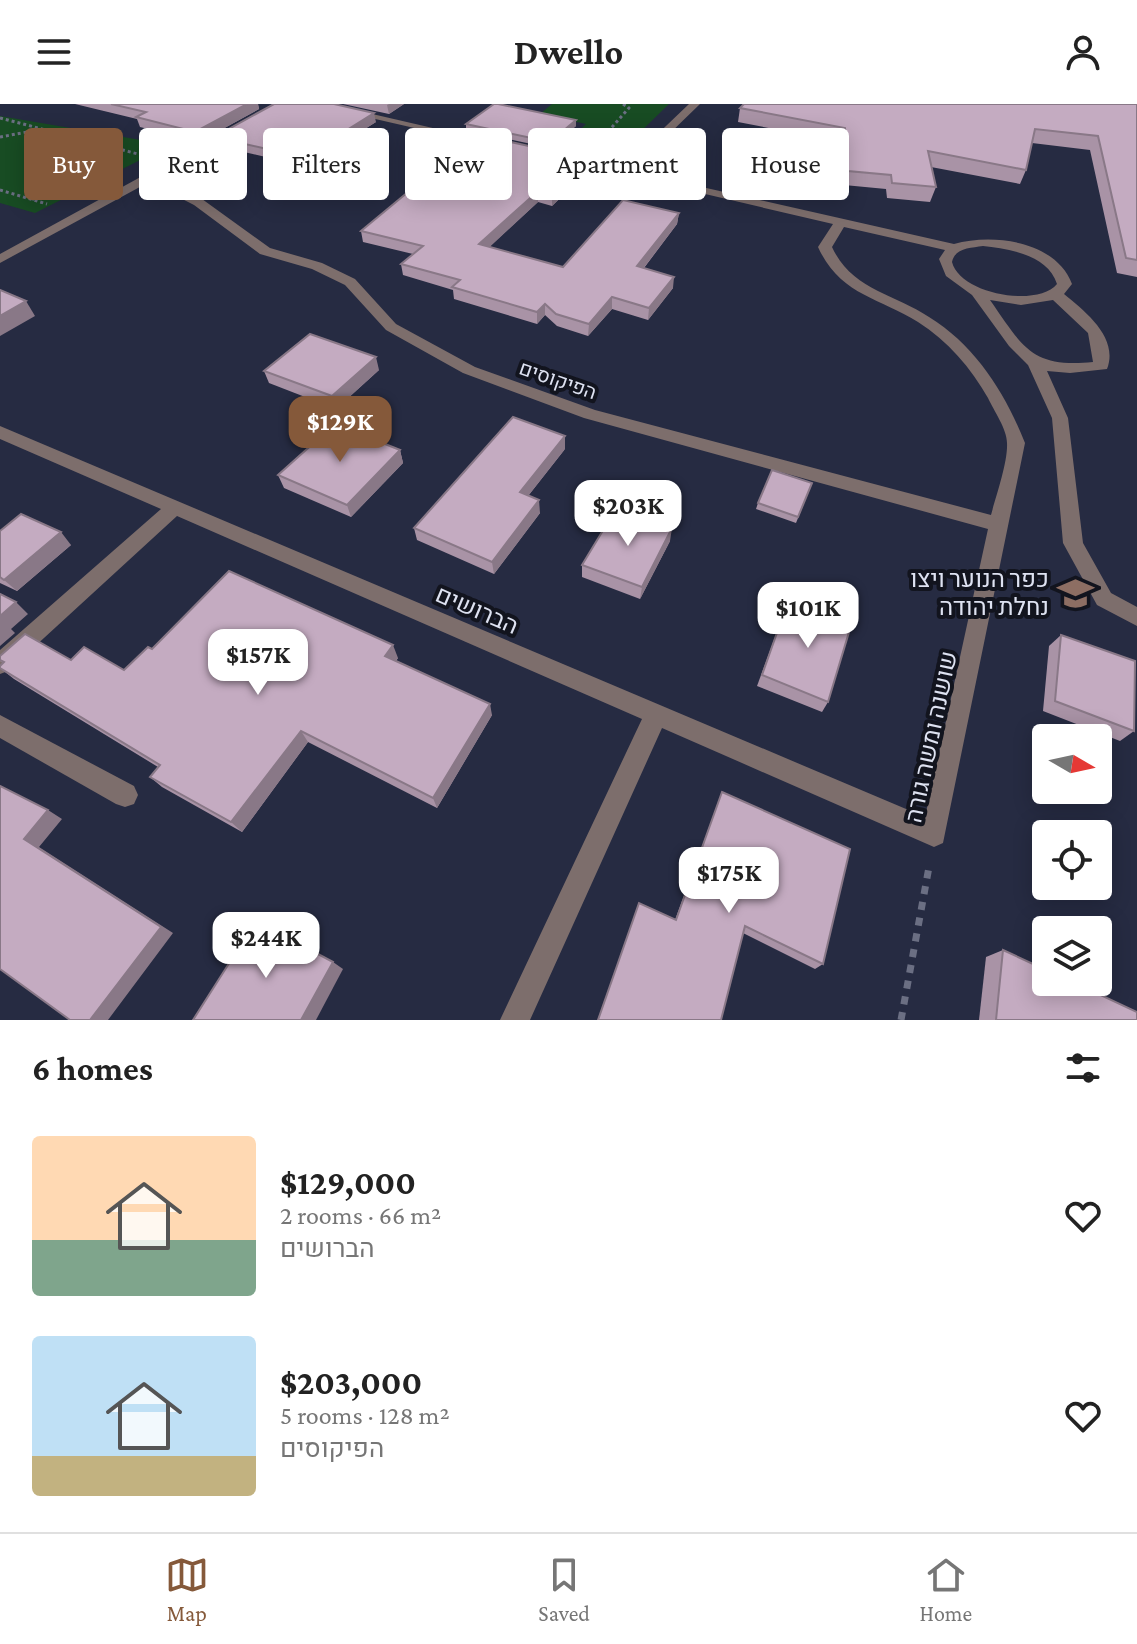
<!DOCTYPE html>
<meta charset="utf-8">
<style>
:root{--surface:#fff;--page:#f6f6f6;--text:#222;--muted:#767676;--line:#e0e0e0;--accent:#85593a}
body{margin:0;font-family:"Crimson Pro",Heebo,serif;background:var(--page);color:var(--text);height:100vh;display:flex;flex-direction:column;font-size:30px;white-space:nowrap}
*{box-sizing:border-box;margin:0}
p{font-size:26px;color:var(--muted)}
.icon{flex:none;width:44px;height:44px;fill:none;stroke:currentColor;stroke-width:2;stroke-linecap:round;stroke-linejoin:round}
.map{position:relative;height:916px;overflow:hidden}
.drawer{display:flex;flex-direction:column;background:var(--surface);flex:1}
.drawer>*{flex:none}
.guide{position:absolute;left:24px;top:24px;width:1090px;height:72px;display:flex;gap:16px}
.needle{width:52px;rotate:99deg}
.fabs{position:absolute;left:1032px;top:620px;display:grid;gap:16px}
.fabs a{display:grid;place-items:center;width:80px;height:80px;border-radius:8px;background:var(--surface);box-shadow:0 4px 20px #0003;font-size:40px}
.price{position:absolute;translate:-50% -68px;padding:0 18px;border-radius:16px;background:#fff;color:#222;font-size:26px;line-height:52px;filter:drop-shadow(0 2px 4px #0008)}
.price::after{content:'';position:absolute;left:50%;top:48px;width:24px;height:18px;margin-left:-12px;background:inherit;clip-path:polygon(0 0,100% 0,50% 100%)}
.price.selected{background:var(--accent);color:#fff}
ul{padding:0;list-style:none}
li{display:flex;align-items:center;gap:24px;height:200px;padding:0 32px}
li span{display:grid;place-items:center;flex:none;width:224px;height:160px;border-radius:8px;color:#555}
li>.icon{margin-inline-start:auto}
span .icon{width:96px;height:96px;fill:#fffc;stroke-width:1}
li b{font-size:34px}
h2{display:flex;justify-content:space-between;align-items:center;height:96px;padding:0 32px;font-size:34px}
.tag{padding:0 28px;border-radius:8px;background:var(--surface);box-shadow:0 4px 20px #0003;font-size:28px;line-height:72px}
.tag.selected{background:var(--accent);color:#fff}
header{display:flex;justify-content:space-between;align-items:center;height:104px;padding:0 32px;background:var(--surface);font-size:36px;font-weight:700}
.tab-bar{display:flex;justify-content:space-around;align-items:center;height:112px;border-top:2px solid var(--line);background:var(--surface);font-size:22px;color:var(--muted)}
.tab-bar a{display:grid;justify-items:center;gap:4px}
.tab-bar .selected{color:var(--accent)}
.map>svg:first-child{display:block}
</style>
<header><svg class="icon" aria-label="menu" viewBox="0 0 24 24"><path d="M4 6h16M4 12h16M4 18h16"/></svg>Dwello<svg class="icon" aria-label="person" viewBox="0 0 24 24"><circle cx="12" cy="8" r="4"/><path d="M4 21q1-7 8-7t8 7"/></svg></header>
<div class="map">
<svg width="1137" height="916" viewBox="0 0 1137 916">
<rect width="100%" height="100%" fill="#262b42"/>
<!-- green -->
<g fill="#184c23">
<polygon points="552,0 669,0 632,36 591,43 565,40 586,20 540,10"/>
<polygon points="0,12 170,41 35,109 0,99"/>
</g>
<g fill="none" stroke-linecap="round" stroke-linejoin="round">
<!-- path-far1 -->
<g stroke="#6b6f83" stroke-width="3" stroke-dasharray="3 3" stroke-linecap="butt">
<polyline points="623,0 629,4 606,30 626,34"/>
<polyline points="0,14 138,50"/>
<polyline points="0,33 38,26"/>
<polyline points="0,86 47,100"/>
<polyline points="32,96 77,35"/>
</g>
<!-- path -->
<polyline stroke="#6b6f83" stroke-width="7" stroke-dasharray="8 8" stroke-linecap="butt" points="901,916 929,763"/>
<!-- minor -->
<g fill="#7d6e6c" fill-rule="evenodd">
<path d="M274,0H286L158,73L202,95L270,144L322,159L355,175L396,220L475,263L595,306L991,411C996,392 1008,358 1007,339C1007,325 994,307 988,294C971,264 948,237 918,218C878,193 840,191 818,143L833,120L508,44L514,41L621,65L689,0H700L631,67L954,140C993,129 1056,137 1072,180L1064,190C1086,208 1119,234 1107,265L1070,269L1047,267L1068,314L1083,439L1111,489L1137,503V522L1097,501L1063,439L1052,314L1028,261L1009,242L972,191L946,172L939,155L945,146L844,123L832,143C852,186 893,189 929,213C976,242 1005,289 1025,339L943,739L934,743L662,624L530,916H500L642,615L177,412L8,567L0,570V546L161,405L0,335V322L925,713L988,425L584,314L463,269L386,226L345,181L312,165L260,150L194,101L149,78L0,159V150ZM983,142C1010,145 1048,151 1057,180C1037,204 960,190 952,158C955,144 970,144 983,142ZM990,196L1021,201L1053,196L1088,229L1093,258C1031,264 1023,243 990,196Z"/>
<polygon points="310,0 329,0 476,34 471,37"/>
<polygon points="0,611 134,682 138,691 134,700 125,703 116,700 0,634"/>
</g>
</g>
<!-- wall -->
<g fill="#a993a6">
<polygon points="75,0 258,0 259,5 199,38 140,23 137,15"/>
<polygon points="343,0 404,0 389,10"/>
<polygon points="1137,0 1137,173 1117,169 1090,46 1032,39 1026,66 1020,80 931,63 936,83 930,98 887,94 886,85 844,81 841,38 738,18 740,4"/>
<polygon points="576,16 576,22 550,44 466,26 466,20"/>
<polygon points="376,18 336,43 314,38 283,57 218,42 214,33"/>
<polygon points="538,44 538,52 583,72 552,102 538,98 489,143 563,163 679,109 677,120 644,164 673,184 648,216 612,205 588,232 557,222 545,211 537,220 454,195 453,186 403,171 401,160 413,150 363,138 361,127 427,72 409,68 408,57"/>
<polygon points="379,266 336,305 269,279 264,267"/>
<polygon points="565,345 528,392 540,409 494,470 417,436 414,424"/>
<polygon points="400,346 403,359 351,413 284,384 278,371"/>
<polygon points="812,379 796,419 756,405 758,399"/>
<polygon points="0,427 71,441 17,487 0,479"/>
<polygon points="670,437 640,495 582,473 582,461"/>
<polygon points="789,495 828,598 822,608 757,582"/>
<polygon points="1061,531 1134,627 1120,637 1043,607 1049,542"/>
<polygon points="152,545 398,554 396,557 492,611 437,704 308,638 242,728 162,683 150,673 158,663 14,575 0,564 3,559 0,557 0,552 71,556 124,566"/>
<polygon points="722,688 823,860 815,865 743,829 675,816"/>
<polygon points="1003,846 1137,916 979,916 986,853"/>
</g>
<!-- shaded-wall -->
<g fill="#897887">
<polygon points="247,0 258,0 259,5 199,38 195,28"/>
<polygon points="389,0 404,0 389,10 387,1"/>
<polygon points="374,9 376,18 336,43 334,34"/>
<polygon points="576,16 576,22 550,44 550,38"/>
<polygon points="311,29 314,38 283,57 280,48"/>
<polygon points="583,61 583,72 552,102 552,90"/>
<polygon points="538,87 538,98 480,152 479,140"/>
<polygon points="679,109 677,120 636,174 637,162"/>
<polygon points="674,173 673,184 648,216 649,204"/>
<polygon points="612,193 612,205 588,232 589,220"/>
<polygon points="26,197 35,212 0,232 0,212"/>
<polygon points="545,200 545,211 537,220 537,208"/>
<polygon points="376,253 379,266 336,305 332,292"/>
<polygon points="565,332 565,345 521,401 520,388"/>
<polygon points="400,346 403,359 351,413 347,401"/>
<polygon points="539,396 540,409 494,470 492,458"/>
<polygon points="672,424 670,437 640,495 642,483"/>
<polygon points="61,428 71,441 17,487 4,476"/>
<polygon points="16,498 28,510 11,525 15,529 0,542 0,512"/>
<polygon points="393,541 398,554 390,564 385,552"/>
<polygon points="490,600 492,611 437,704 433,694"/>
<polygon points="301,627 308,638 242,728 231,718"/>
<polygon points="48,706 62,715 39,743 173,829 108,916 90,916 24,735"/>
<polygon points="333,858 343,865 316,916 301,916"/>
</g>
<!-- building -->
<g fill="#c4abc1" stroke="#897887" stroke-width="2">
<polygon points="111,0 247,0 195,28 136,13 146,8"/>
<polygon points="274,0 334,0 374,9 334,34 311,29 280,48 214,33"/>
<polygon points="494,0 498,0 576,16 550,38 466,20"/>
<polygon points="744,0 1137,0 1137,156 1126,154 1098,32 1035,25 1026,66 928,47 936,83 892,79 891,71 848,67 845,24 740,4"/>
<polygon points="452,25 538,44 531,50 583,61 552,90 538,87 479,140 563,163 623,96 679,109 637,162 674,173 649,204 612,193 589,220 556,210 545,200 537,208 452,183 460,176 401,160 423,142 361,127 437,64 408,57"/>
<polygon points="0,186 26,197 0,212"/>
<polygon points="310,230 376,253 332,292 264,267"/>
<polygon points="513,313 565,332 520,388 539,396 492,458 414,424"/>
<polygon points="335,320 400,346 347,401 278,371"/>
<polygon points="772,366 812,379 798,413 758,399"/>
<polygon points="616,405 672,424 642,483 582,461"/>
<polygon points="21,410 61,428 4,476 0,473 0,427"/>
<polygon points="229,467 393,541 385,552 490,600 433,694 301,627 231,718 150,673 160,661 0,564 0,562 4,558 0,556 0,552 25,530 71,556 84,543 124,566 148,543 152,545"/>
<polygon points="0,490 16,498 0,512"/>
<polygon points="789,495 852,518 828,598 762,571"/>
<polygon points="1061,531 1135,557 1134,627 1055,597"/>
<polygon points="0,682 48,706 24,735 161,823 90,916 70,916 0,865"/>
<polygon points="722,688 850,745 823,860 745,822 721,916 598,916 639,799 676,816"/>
<polygon points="256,817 333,858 301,916 193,916"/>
<polygon points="1003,846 1046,866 1046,878 1073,878 1137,908 1137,916 996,916"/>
</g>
<!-- icons -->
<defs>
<symbol id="school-bare" viewBox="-9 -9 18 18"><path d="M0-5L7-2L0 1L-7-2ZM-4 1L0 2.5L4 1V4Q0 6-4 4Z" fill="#8d6e63" stroke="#12141e" stroke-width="2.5" paint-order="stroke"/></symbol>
</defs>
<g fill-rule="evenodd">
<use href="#school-bare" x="1050" y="464" width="51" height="51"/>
</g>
<g text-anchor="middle" stroke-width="8" stroke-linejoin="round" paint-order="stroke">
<!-- far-street labels -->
<g font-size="20" fill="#dee2f1" stroke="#12141e">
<text transform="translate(558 276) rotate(19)" y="7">הפיקוסים</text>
</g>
<!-- poi labels -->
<g font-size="24" fill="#dee2f1" stroke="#12141e" text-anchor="end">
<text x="1049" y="483">כפר הנוער ויצו<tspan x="1049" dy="28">נחלת יהודה</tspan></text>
</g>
<!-- street labels -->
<g font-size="24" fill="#dee2f1" stroke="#12141e">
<text transform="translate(477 506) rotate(23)" y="8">הברושים</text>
<text transform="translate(931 633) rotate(-78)" y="8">שושנה ומשה גורה</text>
</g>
</g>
</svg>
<div class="fabs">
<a><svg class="needle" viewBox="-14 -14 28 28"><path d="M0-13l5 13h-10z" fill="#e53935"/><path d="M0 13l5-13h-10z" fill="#767676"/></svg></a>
<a><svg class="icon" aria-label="locate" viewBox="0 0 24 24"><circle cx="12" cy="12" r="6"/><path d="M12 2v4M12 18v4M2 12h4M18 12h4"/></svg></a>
<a><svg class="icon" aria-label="layers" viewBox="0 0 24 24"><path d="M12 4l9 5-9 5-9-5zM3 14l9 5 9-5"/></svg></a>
</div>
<b class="price selected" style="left:340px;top:360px">$129K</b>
<b class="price" style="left:628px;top:444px">$203K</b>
<b class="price" style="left:808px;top:546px">$101K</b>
<b class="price" style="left:258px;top:593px">$157K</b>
<b class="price" style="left:729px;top:811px">$175K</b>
<b class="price" style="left:266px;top:876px">$244K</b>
<div class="guide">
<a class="tag selected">Buy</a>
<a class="tag">Rent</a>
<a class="tag">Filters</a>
<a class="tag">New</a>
<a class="tag">Apartment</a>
<a class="tag">House</a>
</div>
</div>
<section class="drawer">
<h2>6 homes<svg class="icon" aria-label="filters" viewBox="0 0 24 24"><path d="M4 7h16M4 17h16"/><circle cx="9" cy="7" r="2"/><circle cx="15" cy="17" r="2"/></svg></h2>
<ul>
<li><span style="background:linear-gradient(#ffd9b3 65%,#7fa58c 0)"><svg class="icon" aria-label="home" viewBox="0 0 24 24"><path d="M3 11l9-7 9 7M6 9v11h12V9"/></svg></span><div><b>$129,000</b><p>2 rooms · 66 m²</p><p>הברושים</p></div><svg class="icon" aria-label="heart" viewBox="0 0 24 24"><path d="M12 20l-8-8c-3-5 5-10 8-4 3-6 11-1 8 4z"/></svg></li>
<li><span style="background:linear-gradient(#bfe0f5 75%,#c2b280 0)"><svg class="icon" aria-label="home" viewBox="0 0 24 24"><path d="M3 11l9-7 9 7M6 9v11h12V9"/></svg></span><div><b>$203,000</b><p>5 rooms · 128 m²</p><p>הפיקוסים</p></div><svg class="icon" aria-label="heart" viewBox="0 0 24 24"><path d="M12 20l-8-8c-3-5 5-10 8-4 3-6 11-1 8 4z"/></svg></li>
</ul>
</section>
<nav class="tab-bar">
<a class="selected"><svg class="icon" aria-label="map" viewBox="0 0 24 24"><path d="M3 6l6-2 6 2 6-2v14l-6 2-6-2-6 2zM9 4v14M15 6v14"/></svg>Map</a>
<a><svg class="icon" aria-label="saved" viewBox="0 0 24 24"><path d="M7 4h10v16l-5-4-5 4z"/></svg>Saved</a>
<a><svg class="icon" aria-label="home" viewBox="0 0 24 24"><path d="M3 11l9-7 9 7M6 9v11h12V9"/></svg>Home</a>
</nav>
